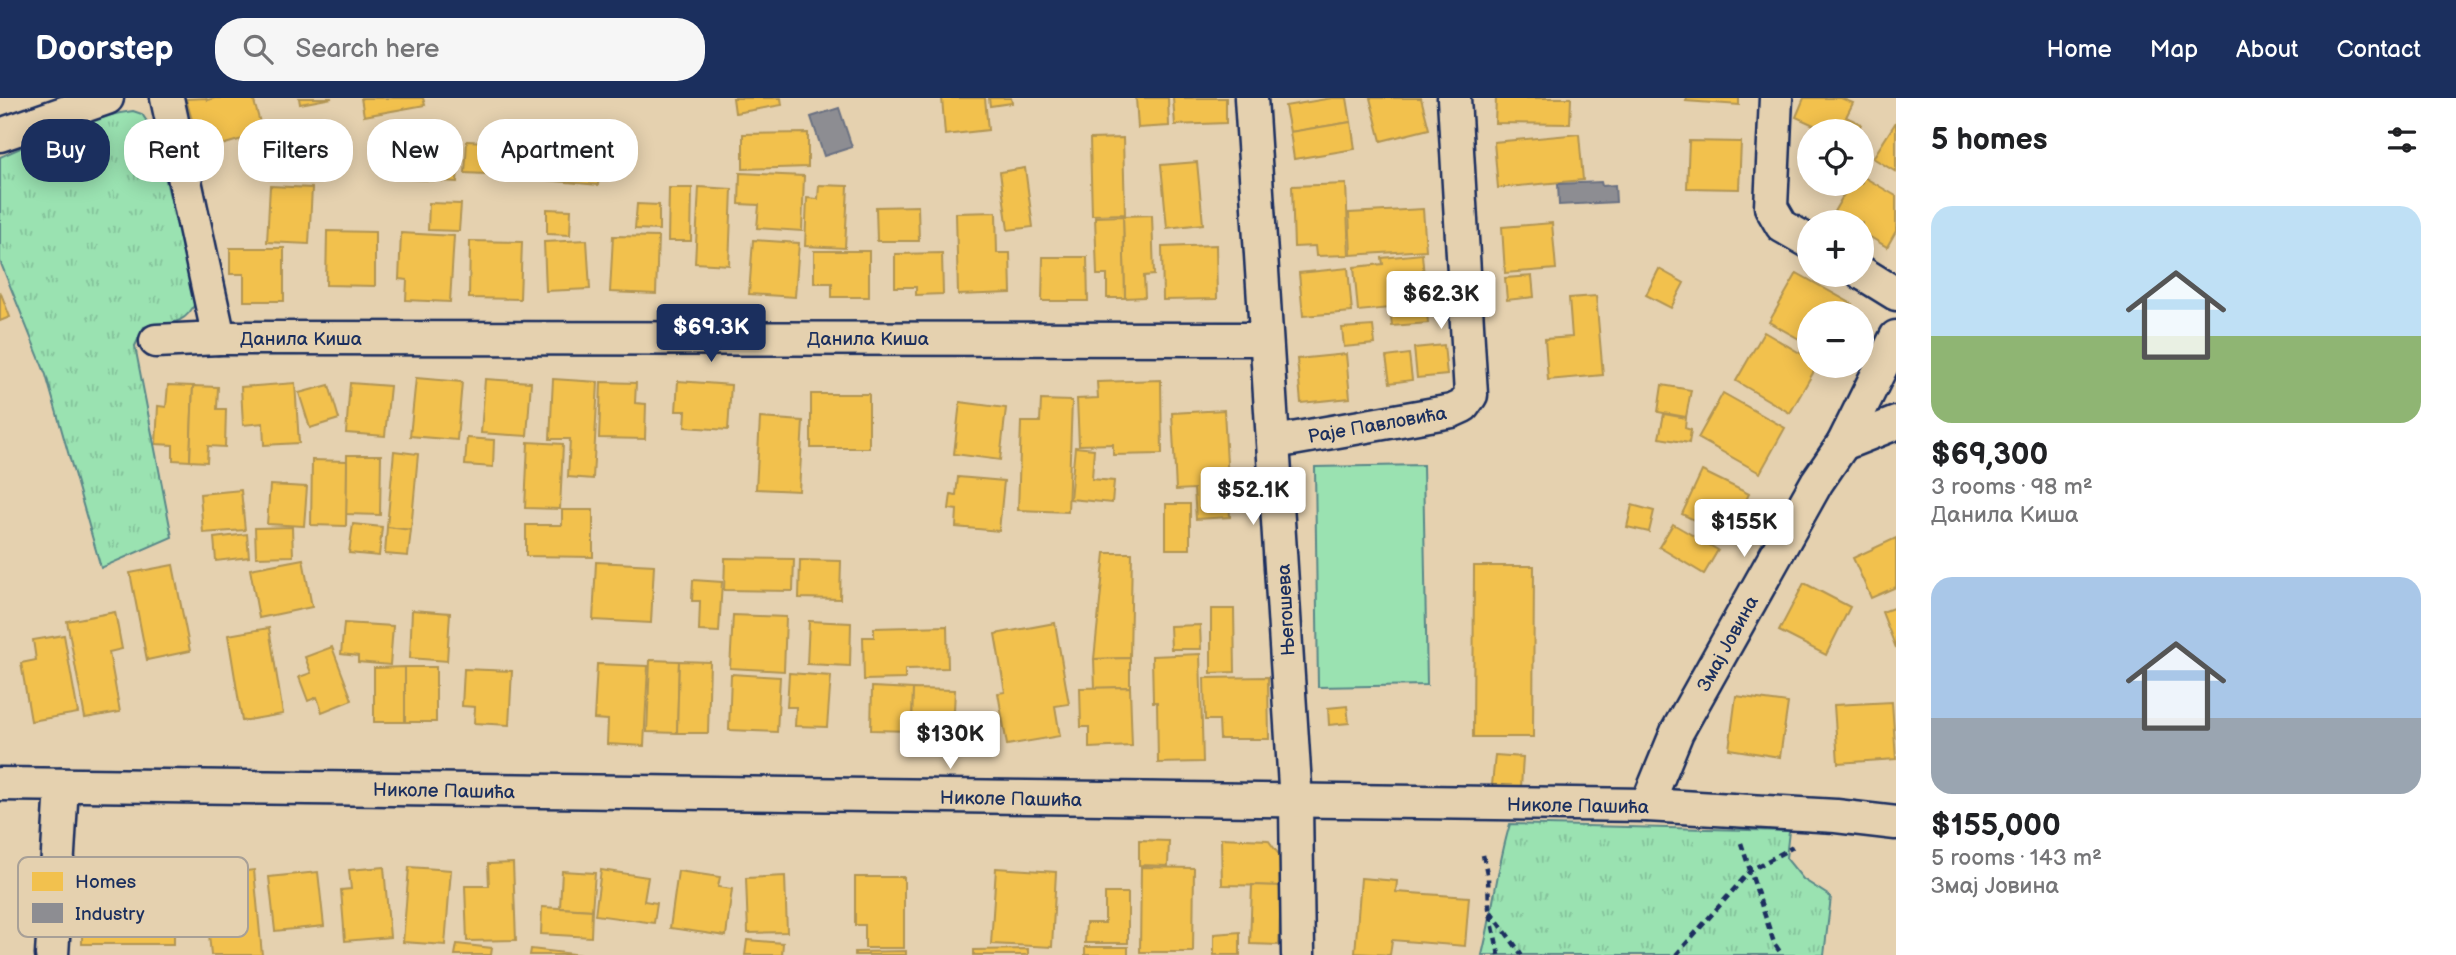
<!DOCTYPE html>
<meta charset="utf-8">
<style>
:root{--surface:#fff;--page:#f6f6f6;--text:#202124;--muted:#757577;--accent:#1b2f5e}
body{margin:0;font-family:"Balsamiq Sans",sans-serif;background:var(--page);color:var(--text);height:100vh;display:flex;flex-direction:column;font-size:26px;white-space:nowrap}
*{box-sizing:border-box;margin:0}
p{font-size:23px;color:var(--muted)}
.icon{flex:none;width:38px;height:38px;fill:none;stroke:currentColor;stroke-width:2;stroke-linecap:round;stroke-linejoin:round}
.map{position:relative;flex:1;overflow:hidden}
.details{display:flex;flex-direction:column;background:var(--surface);width:560px}
.details>*{flex:none}
.hud{position:absolute;left:21px;top:21px;width:665px;height:63px;display:flex;gap:14px}
.tools{position:absolute;left:1797px;top:21px;display:grid;gap:14px}
.tools a{display:grid;place-items:center;width:77px;height:77px;border-radius:50%;background:var(--surface);box-shadow:0 4px 18px #0003;font-size:35px}
.price{position:absolute;translate:-50% -60px;padding:0 16px;border-radius:7px;background:#fff;color:#222;font-size:23px;line-height:46px;filter:drop-shadow(0 2px 4px #0008)}
.price::after{content:'';position:absolute;left:50%;top:42px;width:21px;height:16px;margin-left:-10px;background:inherit;clip-path:polygon(0 0,100% 0,50% 100%)}
.price.on{background:var(--accent);color:#fff}
ul{padding:0;list-style:none}
li{display:grid;align-content:center;gap:14px;height:371px;padding:0 35px}
li span{display:grid;place-items:center;height:217px;border-radius:21px;color:#555}
li>.icon{margin-inline-start:auto}
span .icon{width:126px;height:126px;fill:#fffc;stroke-width:1}
li b{font-size:30px}
h2{display:flex;justify-content:space-between;align-items:center;height:84px;padding:0 35px;font-size:30px}
.tag{padding:0 24px;border-radius:28px;background:var(--surface);box-shadow:0 4px 18px #0003;font-size:24px;line-height:63px}
.tag.on{background:var(--accent);color:#fff}
header{display:flex;align-items:center;gap:42px;box-sizing:border-box;height:98px;padding:0 35px;background:var(--accent);color:#fff}
header strong{font-size:33px}
nav{display:flex;gap:38px;margin-inline-start:auto;font-size:24px}
.search{width:490px;height:63px;background:var(--page);display:flex;align-items:center;gap:18px;box-sizing:border-box;padding:0 24px;border-radius:28px;color:var(--muted);font-size:26px}
main{display:flex;flex:1;min-height:0}
.map>svg:first-child{display:block}
</style>
<header>
<strong>Doorstep</strong>
<div class="search"><svg class="icon" aria-label="search" viewBox="0 0 24 24"><circle cx="10" cy="10" r="6"/><path d="M15 15l6 6"/></svg>Search here</div>
<nav><a>Home</a><a>Map</a><a>About</a><a>Contact</a></nav>
</header>
<main>
<div class="map">
<svg width="1896" height="857" viewBox="0 0 1896 857">
<defs>
<pattern id="grass-tufts" width="24" height="20" patternUnits="userSpaceOnUse" patternTransform="scale(1.75)"><rect width="24" height="20" fill="#9ae2b1"/><path d="M3 7l-1-3M5 7V3M7 7l1-3M15 17l-1-3M17 17v-4M19 17l1-3" fill="none" stroke="#84c29b"/></pattern>
</defs>
<rect width="100%" height="100%" fill="#e5d1af"/>
<filter id="ink" filterUnits="userSpaceOnUse"><feTurbulence type="fractalNoise" baseFrequency=".0143" numOctaves="2"/><feDisplacementMap in="SourceGraphic" scale="14" xChannelSelector="R" yChannelSelector="G"/><feConvolveMatrix kernelMatrix="1 2 1 2 8 2 1 2 1" color-interpolation-filters="sRGB"/></filter>
<g filter="url(#ink)">
<!-- grass -->
<g fill="url(#grass-tufts)" stroke="#5a8888" stroke-width="2">
<path d="M133,13L142,16L154,34L196,203C186,228 168,225 144,229L135,248L172,439L101,470L46,277L0,163V59C44,40 85,19 133,13Z"/>
<path d="M1510,726L1789,733L1786,760L1803,781L1831,799L1824,857H1482C1493,813 1497,769 1510,726Z"/>
</g>
<!-- park -->
<polygon fill="#9ae2b1" stroke="#5a8888" stroke-width="2" points="1423,367 1427,587 1318,589 1315,369"/>
<!-- homes -->
<g fill="#f2c14e" stroke="#b29553" stroke-width="2">
<polygon points="206,0 207,2 215,0 253,0 263,35 201,53 186,1"/>
<polygon points="299,0 332,0 300,6"/>
<polygon points="361,0 423,0 425,7 364,18"/>
<polygon points="733,0 781,0 782,7 735,15"/>
<polygon points="942,0 985,0 988,32 945,37"/>
<polygon points="989,0 1011,0 1012,5 990,8"/>
<polygon points="1136,0 1168,0 1169,28 1138,30"/>
<polygon points="1173,0 1226,0 1226,25 1175,27"/>
<polygon points="1332,0 1347,0 1351,24 1290,34 1285,8"/>
<polygon points="1370,0 1421,0 1429,31 1381,43"/>
<polygon points="1496,0 1571,0 1570,26 1495,25"/>
<polygon points="1687,0 1739,0 1739,7 1686,3"/>
<polygon points="1804,0 1841,0 1853,5 1846,19 1861,26 1858,33 1827,33 1796,19"/>
<polygon points="1351,24 1355,51 1294,61 1290,34"/>
<polygon points="1896,24 1896,74 1873,60"/>
<polygon points="808,35 808,69 743,71 743,36"/>
<polygon points="1579,36 1583,82 1498,90 1494,44"/>
<polygon points="1123,40 1125,116 1092,117 1090,41"/>
<polygon points="467,43 531,46 529,78 465,75"/>
<polygon points="1689,43 1741,44 1739,91 1687,90"/>
<polygon points="538,45 602,51 598,87 535,81"/>
<polygon points="395,49 459,52 457,84 394,80"/>
<polygon points="1197,64 1203,126 1167,130 1161,67"/>
<polygon points="1025,70 1033,129 1008,132 1000,74"/>
<polygon points="740,75 804,78 802,133 757,130 759,107 739,106"/>
<polygon points="1862,78 1896,98 1896,133 1887,149 1862,134 1862,124 1845,124 1832,117 1850,86 1862,86"/>
<polygon points="1346,86 1349,157 1316,158 1315,148 1294,149 1292,88"/>
<polygon points="819,87 848,88 845,150 805,148 807,100 818,101"/>
<polygon points="270,88 312,90 309,146 267,144"/>
<polygon points="699,89 732,91 729,167 695,165"/>
<polygon points="669,90 692,90 691,143 668,143"/>
<polygon points="429,105 461,106 459,133 428,132"/>
<polygon points="637,106 659,107 659,132 635,131"/>
<polygon points="918,108 919,143 877,143 876,109"/>
<polygon points="547,111 571,112 570,137 547,136"/>
<polygon points="1423,111 1426,152 1351,157 1349,115"/>
<polygon points="996,114 997,155 1010,155 1011,195 958,197 956,115"/>
<polygon points="1152,117 1154,177 1144,178 1145,199 1125,200 1123,118"/>
<polygon points="1123,118 1125,200 1107,200 1107,177 1097,177 1095,119"/>
<polygon points="1552,125 1556,171 1505,175 1502,129"/>
<polygon points="327,133 375,134 375,188 326,187"/>
<polygon points="401,135 454,138 450,204 406,202 407,182 399,181"/>
<polygon points="613,138 658,139 656,196 610,194"/>
<polygon points="587,142 590,191 546,193 544,144"/>
<polygon points="753,142 799,145 795,199 749,196"/>
<polygon points="470,143 522,144 520,201 469,200"/>
<polygon points="1216,147 1217,201 1163,202 1162,149"/>
<polygon points="230,150 284,150 284,203 244,203 244,176 230,176"/>
<polygon points="814,153 869,153 869,199 832,199 832,185 814,185"/>
<polygon points="942,155 943,196 916,197 916,189 895,189 895,156"/>
<polygon points="1422,156 1428,225 1392,228 1390,210 1358,213 1354,169 1383,166 1382,160"/>
<polygon points="1043,159 1087,159 1088,203 1042,203"/>
<polygon points="1348,170 1352,214 1303,218 1299,175"/>
<polygon points="1659,171 1684,185 1671,210 1646,197"/>
<polygon points="1797,175 1852,206 1847,215 1810,215 1810,247 1769,224"/>
<polygon points="1532,178 1534,199 1507,202 1505,180"/>
<polygon points="0,193 10,219 0,223"/>
<polygon points="1596,198 1603,277 1548,282 1545,241 1572,239 1569,200"/>
<polygon points="1373,228 1375,246 1344,249 1342,230"/>
<polygon points="1764,234 1810,261 1810,268 1817,268 1790,315 1736,283"/>
<polygon points="1444,247 1447,277 1417,280 1414,250"/>
<polygon points="1346,256 1350,300 1301,305 1297,261"/>
<polygon points="1409,256 1412,282 1390,285 1386,259"/>
<polygon points="416,280 462,284 457,342 410,338"/>
<polygon points="485,281 531,284 527,338 481,335"/>
<polygon points="553,281 598,284 593,381 568,379 570,341 550,341"/>
<polygon points="1161,282 1162,356 1113,357 1113,346 1079,347 1077,301 1098,300 1097,284"/>
<polygon points="678,283 731,287 728,332 685,329 686,313 676,313"/>
<polygon points="601,284 636,285 635,305 646,306 645,341 599,340"/>
<polygon points="295,285 299,345 264,347 263,325 243,327 241,289"/>
<polygon points="350,285 390,288 385,338 346,335"/>
<polygon points="168,287 193,288 190,363 173,362 173,347 156,346 158,308 166,309"/>
<polygon points="329,287 339,321 310,330 299,295"/>
<polygon points="1662,287 1691,292 1686,319 1658,314"/>
<polygon points="193,288 218,289 217,311 226,311 225,349 208,348 207,364 190,363"/>
<polygon points="1723,295 1785,330 1760,375 1698,340"/>
<rect x="811" y="296" width="58" height="54"/>
<polygon points="1041,302 1072,303 1068,414 1018,412 1021,324 1040,324"/>
<polygon points="960,304 1006,310 1000,362 954,356"/>
<polygon points="1224,312 1230,419 1196,421 1194,391 1176,392 1172,315"/>
<polygon points="1664,316 1686,320 1685,330 1691,332 1689,345 1659,340"/>
<polygon points="760,320 803,323 799,393 756,391"/>
<polygon points="467,340 494,342 493,369 465,367"/>
<polygon points="528,344 563,346 560,411 525,410"/>
<polygon points="1075,349 1094,351 1092,381 1114,383 1112,405 1070,401"/>
<polygon points="394,353 418,356 411,432 387,429"/>
<polygon points="347,357 381,357 380,417 346,416"/>
<polygon points="312,362 347,363 346,428 311,427"/>
<polygon points="1702,373 1749,396 1728,439 1682,416"/>
<polygon points="958,379 1004,383 999,433 956,429 957,412 949,411 951,396 956,397"/>
<polygon points="270,387 307,389 304,428 267,426"/>
<polygon points="241,392 245,432 203,435 200,396"/>
<rect x="1166" y="406" width="24" height="45"/>
<polygon points="1632,407 1654,413 1649,434 1627,429"/>
<polygon points="562,412 593,412 593,459 526,458 526,427 562,427"/>
<polygon points="353,426 382,429 379,458 349,455"/>
<polygon points="1673,426 1718,452 1704,476 1659,449"/>
<polygon points="292,429 293,458 256,459 255,430"/>
<polygon points="387,429 411,432 408,458 385,456"/>
<polygon points="247,436 249,459 216,463 214,440"/>
<polygon points="1896,440 1896,489 1871,500 1853,460"/>
<polygon points="1105,455 1132,455 1130,560 1094,561"/>
<polygon points="725,460 794,461 793,493 724,492"/>
<polygon points="303,461 312,509 259,520 250,471"/>
<polygon points="800,462 841,463 840,501 799,500"/>
<polygon points="596,464 654,467 651,525 593,522"/>
<polygon points="173,467 190,553 147,562 130,475"/>
<polygon points="1474,468 1534,468 1533,639 1473,639"/>
<polygon points="693,482 722,484 719,534 699,533 700,503 692,503"/>
<polygon points="1804,485 1850,509 1826,557 1779,533"/>
<polygon points="1896,509 1896,550 1882,514"/>
<polygon points="1211,511 1234,511 1235,574 1211,575"/>
<polygon points="412,512 450,515 447,563 410,560"/>
<polygon points="115,514 122,551 109,554 120,614 85,620 67,523"/>
<polygon points="733,517 786,519 784,573 730,570"/>
<polygon points="809,523 851,525 850,568 807,566"/>
<polygon points="344,525 393,528 390,567 358,564 358,558 341,556"/>
<polygon points="1055,525 1069,606 1055,608 1060,638 1007,647 998,595 1005,594 995,536"/>
<polygon points="1200,527 1201,551 1171,551 1170,528"/>
<polygon points="947,528 948,570 905,571 905,581 864,582 863,539 874,539 874,530"/>
<polygon points="269,530 283,616 242,623 228,537"/>
<polygon points="64,537 78,615 31,623 21,565 36,562 33,542"/>
<polygon points="332,549 352,602 322,614 317,599 308,603 299,579 311,575 305,559"/>
<polygon points="1200,556 1203,664 1158,665 1157,604 1153,604 1152,558"/>
<polygon points="1130,560 1130,589 1095,590 1094,561"/>
<polygon points="650,562 679,563 677,635 647,634"/>
<polygon points="679,563 710,564 708,635 677,635"/>
<polygon points="597,566 648,568 644,648 607,646 608,622 594,621"/>
<polygon points="405,569 405,624 374,624 374,570"/>
<rect x="405" y="569" width="31" height="55"/>
<polygon points="464,571 512,573 509,627 474,625 475,609 462,608"/>
<polygon points="789,575 831,578 827,629 795,628 796,609 787,609"/>
<polygon points="731,576 780,579 777,634 729,632"/>
<polygon points="1268,579 1269,641 1220,641 1219,622 1205,622 1204,580"/>
<polygon points="872,589 913,591 912,633 871,632"/>
<polygon points="1130,589 1132,648 1089,650 1089,629 1081,629 1080,590"/>
<polygon points="913,591 955,592 953,634 912,633"/>
<polygon points="1736,598 1788,605 1780,659 1729,651"/>
<polygon points="1892,604 1896,661 1838,665 1834,607"/>
<polygon points="1347,608 1349,625 1329,627 1328,610"/>
<polygon points="1495,657 1523,659 1521,689 1492,687"/>
<polygon points="1221,740 1268,742 1280,758 1281,788 1222,787"/>
<polygon points="1139,742 1169,743 1168,768 1139,767"/>
<polygon points="513,765 516,842 467,843 465,788 489,788 488,766"/>
<polygon points="384,769 390,839 345,843 341,792 351,791 349,772"/>
<polygon points="409,769 451,772 445,847 403,844"/>
<polygon points="1141,769 1194,770 1193,854 1140,854"/>
<polygon points="228,770 228,775 254,772 262,857 211,857 203,772"/>
<polygon points="996,770 1056,774 1052,849 991,846"/>
<polygon points="601,772 648,779 644,803 657,805 654,825 595,817"/>
<polygon points="562,773 595,775 592,812 560,810"/>
<polygon points="678,773 720,779 718,789 732,791 726,838 670,830"/>
<polygon points="318,774 324,828 275,833 269,779"/>
<polygon points="103,776 174,776 174,846 82,846 82,802 102,802"/>
<polygon points="785,778 787,834 748,835 746,780"/>
<polygon points="855,779 904,779 904,850 865,850 865,827 855,827"/>
<polygon points="1361,780 1397,783 1396,794 1469,799 1465,848 1392,842 1390,857 1355,855"/>
<polygon points="1252,787 1281,788 1279,847 1250,846"/>
<polygon points="1105,795 1128,795 1128,845 1085,845 1086,825 1105,825"/>
<polygon points="542,809 592,812 591,839 541,836"/>
<polygon points="1240,834 1240,857 1214,857 1214,836"/>
<polygon points="747,842 783,845 782,857 745,857"/>
<polygon points="457,846 492,850 491,857 455,857"/>
<rect x="1085" y="849" width="43" height="8"/>
<polygon points="531,851 582,857 530,857"/>
<polygon points="1028,851 1028,857 974,857 974,852"/>
<polygon points="906,853 906,857 855,857 855,854"/>
</g>
<!-- industry -->
<g fill="#8d8d92" stroke="#6b7182" stroke-width="2">
<polygon points="839,10 852,49 824,58 811,19"/>
<polygon points="1601,84 1602,88 1615,87 1616,104 1559,107 1558,86"/>
</g>
<g fill="none" stroke-linecap="round" stroke-linejoin="round">
<defs>
<g id="minor">
<polyline points="167,0 219,240"/>
<polyline points="1251,0 1296,704 1298,857"/>
<polyline points="1776,0 1771,109 1782,128 1810,144"/>
<polyline points="0,37 107,0"/>
<polyline points="1862,175 1896,196"/>
<polyline points="156,243 219,240 1265,241"/>
<polyline points="1275,344 1452,313 1463,308 1471,297 1454,0"/>
<polyline points="1843,346 1896,325"/>
<polyline points="0,686 1647,707 1836,718 1896,725"/>
<polyline points="1647,707 1677,634 1817,384 1843,346 1896,239"/>
<polyline points="52,857 62,687"/>
</g>
</defs>
<!-- minor casing -->
<use href="#minor" stroke="#1b2f5e" stroke-width="37"/>
<!-- path -->
<g stroke="#1b2f5e" stroke-width="4.5" stroke-dasharray="7 5" stroke-linecap="butt">
<polyline points="1741,745 1774,845 1782,857"/>
<polyline points="1483,757 1488,780 1489,810 1499,857"/>
<polyline points="1491,814 1522,857"/>
<polyline points="1676,857 1751,772 1793,749"/>
</g>
<!-- minor -->
<use href="#minor" stroke="#e5d1af" stroke-width="32"/>
</g>
</g>
<g text-anchor="middle" stroke-width="7" stroke-linejoin="round" paint-order="stroke">
<!-- street labels -->
<g font-size="19" fill="#1b2f5e" stroke="#e5d1af">
<text x="301" y="247">Данила Киша</text>
<text x="868" y="247">Данила Киша</text>
<text transform="translate(1377 326) rotate(-10)" y="7">Раје Павловића</text>
<text transform="translate(1285 512) rotate(-93)" y="7">Његошева</text>
<text transform="translate(1727 545) rotate(-61)" y="7">Змај Јовина</text>
<text transform="translate(444 692) rotate(1)" y="7">Николе Пашића</text>
<text transform="translate(1011 700) rotate(1)" y="7">Николе Пашића</text>
<text transform="translate(1578 707) rotate(1)" y="7">Николе Пашића</text>
</g>
</g>
<!-- legend -->
<rect x="18" y="759" width="230" height="80" rx="10" fill="#e5d1af" stroke="#a8a097" stroke-width="2"/>
<rect x="32" y="774" width="31" height="19" fill="#f2c14e"/>
<rect x="32" y="805" width="31" height="20" fill="#8d8d92"/>
<g font-size="19" fill="#1b2f5e">
<text x="75" y="790">Homes</text>
<text x="75" y="822">Industry</text>
</g>
</svg>
<div class="tools">
<a><svg class="icon" aria-label="locate" viewBox="0 0 24 24"><circle cx="12" cy="12" r="6"/><path d="M12 2v4M12 18v4M2 12h4M18 12h4"/></svg></a>
<a>+</a>
<a>−</a>
</div>
<b class="price" style="left:1441px;top:233px">$62.3K</b>
<b class="price on" style="left:711px;top:266px">$69.3K</b>
<b class="price" style="left:1253px;top:429px">$52.1K</b>
<b class="price" style="left:1744px;top:461px">$155K</b>
<b class="price" style="left:950px;top:673px">$130K</b>
<div class="hud">
<a class="tag on">Buy</a>
<a class="tag">Rent</a>
<a class="tag">Filters</a>
<a class="tag">New</a>
<a class="tag">Apartment</a>
</div>
</div>
<section class="details">
<h2>5 homes<svg class="icon" aria-label="filters" viewBox="0 0 24 24"><path d="M4 7h16M4 17h16"/><circle cx="9" cy="7" r="2"/><circle cx="15" cy="17" r="2"/></svg></h2>
<ul>
<li><span style="background:linear-gradient(#bfe0f5 60%,#8fb573 0)"><svg class="icon" aria-label="home" viewBox="0 0 24 24"><path d="M3 11l9-7 9 7M6 9v11h12V9"/></svg></span><div><b>$69,300</b><p>3 rooms · 98 m²</p><p>Данила Киша</p></div></li>
<li><span style="background:linear-gradient(#a9c7e8 65%,#9aa5b1 0)"><svg class="icon" aria-label="home" viewBox="0 0 24 24"><path d="M3 11l9-7 9 7M6 9v11h12V9"/></svg></span><div><b>$155,000</b><p>5 rooms · 143 m²</p><p>Змај Јовина</p></div></li>
</ul>
</section>
</main>
